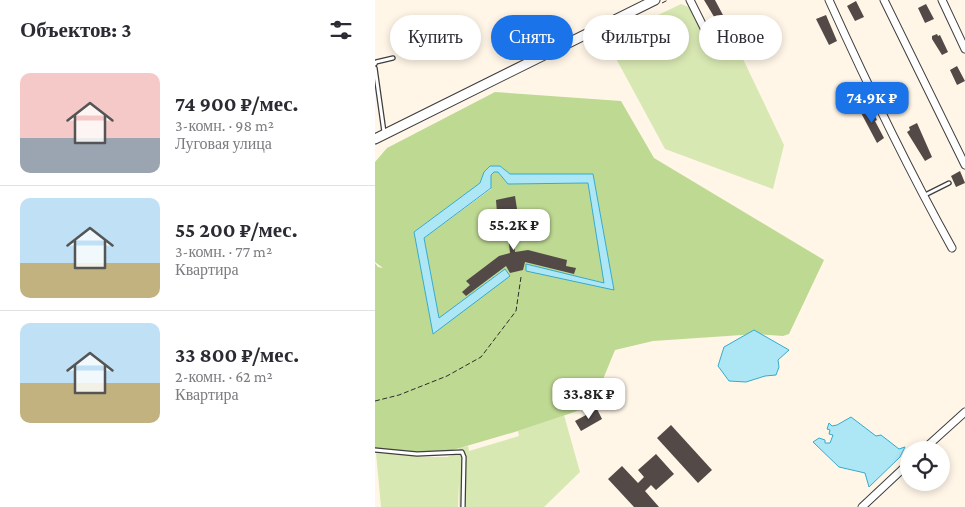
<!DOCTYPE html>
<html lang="ru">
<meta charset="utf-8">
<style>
:root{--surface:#fff;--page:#f2f2f3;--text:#2b2b33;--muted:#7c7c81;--line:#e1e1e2;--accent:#1a73e8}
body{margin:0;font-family:"Crimson Pro",serif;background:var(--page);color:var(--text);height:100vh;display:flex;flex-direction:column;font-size:19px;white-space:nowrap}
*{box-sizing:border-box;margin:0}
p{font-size:16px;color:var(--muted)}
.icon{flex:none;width:28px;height:28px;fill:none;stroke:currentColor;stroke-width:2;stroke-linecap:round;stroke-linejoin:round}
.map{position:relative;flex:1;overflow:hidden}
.panel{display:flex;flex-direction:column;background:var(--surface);width:375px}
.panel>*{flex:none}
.guide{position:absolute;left:15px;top:15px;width:475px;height:45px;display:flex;gap:10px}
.tools{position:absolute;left:525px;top:441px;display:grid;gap:10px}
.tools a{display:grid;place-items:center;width:50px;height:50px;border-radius:50%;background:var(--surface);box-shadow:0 2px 8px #0003;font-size:25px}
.price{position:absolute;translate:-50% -42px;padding:0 11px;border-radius:10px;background:#fff;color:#222;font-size:16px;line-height:32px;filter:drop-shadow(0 1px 2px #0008)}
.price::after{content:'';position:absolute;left:50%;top:30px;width:15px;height:11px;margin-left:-8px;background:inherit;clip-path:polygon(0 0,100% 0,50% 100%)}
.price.on{background:var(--accent);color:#fff}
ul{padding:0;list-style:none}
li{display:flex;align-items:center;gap:15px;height:125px;padding:0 20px}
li+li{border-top:1px solid var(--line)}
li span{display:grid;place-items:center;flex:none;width:140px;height:100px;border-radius:10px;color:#555}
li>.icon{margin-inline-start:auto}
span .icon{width:60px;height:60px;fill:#fffc;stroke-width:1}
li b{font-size:21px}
h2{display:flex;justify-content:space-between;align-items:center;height:60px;padding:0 20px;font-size:21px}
.pill{padding:0 18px;border-radius:22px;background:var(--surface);box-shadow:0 2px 8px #0003;font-size:18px;line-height:45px}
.pill.on{background:var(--accent);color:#fff}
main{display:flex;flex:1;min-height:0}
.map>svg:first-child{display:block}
</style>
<main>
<section class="panel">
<h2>Объектов: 3<svg class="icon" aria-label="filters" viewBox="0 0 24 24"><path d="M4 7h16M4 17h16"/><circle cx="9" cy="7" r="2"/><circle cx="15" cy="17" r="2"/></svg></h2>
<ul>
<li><span style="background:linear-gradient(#f6c9c9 65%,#9aa5b1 0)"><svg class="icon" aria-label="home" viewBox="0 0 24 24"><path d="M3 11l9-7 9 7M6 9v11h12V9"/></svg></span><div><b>74 900 ₽/мес.</b><p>3-комн. · 98 m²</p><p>Луговая улица</p></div></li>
<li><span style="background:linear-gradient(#bfe0f5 65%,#c2b280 0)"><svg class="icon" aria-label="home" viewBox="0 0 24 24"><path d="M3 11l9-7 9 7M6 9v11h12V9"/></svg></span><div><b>55 200 ₽/мес.</b><p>3-комн. · 77 m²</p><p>Квартира</p></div></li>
<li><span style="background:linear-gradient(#bfe0f5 60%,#c2b280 0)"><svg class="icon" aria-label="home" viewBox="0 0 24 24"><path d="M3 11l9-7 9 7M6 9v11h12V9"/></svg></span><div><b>33 800 ₽/мес.</b><p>2-комн. · 62 m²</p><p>Квартира</p></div></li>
</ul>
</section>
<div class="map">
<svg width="590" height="507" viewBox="0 0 590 507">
<rect width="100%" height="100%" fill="#fff6e8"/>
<!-- green -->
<g fill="#d8e8b3">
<polygon points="306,4 316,8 337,54 345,59 359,55 368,59 409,145 398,189 290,149 231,40"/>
<polygon points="189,415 205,472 169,507 84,507 83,481 83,507 6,507 1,453 54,457 72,457 84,453 84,448 93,446 94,451 144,436 143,431"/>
</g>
<!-- forest -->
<path fill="#bed992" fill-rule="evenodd" d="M120,92L246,101L279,158L449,260L414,334L408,336L382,334L278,341L240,350L217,406L143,431L71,452H43L0,448V263L3,267L8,268L0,262V162L12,148ZM125,166L135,174H218L239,290L151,265L230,283L213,183L133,184L123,172H119L116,175V189L49,238L64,319L129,269L58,334L39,232L105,183L110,172Z"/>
<!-- water -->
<g fill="#ade7f6" stroke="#34abcd">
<polygon points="115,166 125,166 135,174 218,174 239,290 151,271 151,264 229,283 213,183 133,184 123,172 119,172 116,175 116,188 49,238 64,318 130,269 135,276 58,334 39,232 105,183 109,172"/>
<polygon points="379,330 414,350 403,360 404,367 401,375 390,376 371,382 354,381 343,366 349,347"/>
<polygon points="476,417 501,436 506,435 524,449 530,447 525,457 494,487 490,473 464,467 438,442 444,438 450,440 450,443 455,443 458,435 454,434 455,430 452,429 454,423 457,426 462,425"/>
</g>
<!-- building -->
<g fill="#534a47">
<polygon points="329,0 340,0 349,17 341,20"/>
<polygon points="481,1 489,17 480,21 472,6"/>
<polygon points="551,4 559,19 550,23 543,8"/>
<polygon points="451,15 462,41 454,45 441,19"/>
<polygon points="562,34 563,36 565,35 573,52 567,55 557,39 557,36"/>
<polygon points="582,66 590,81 582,85 575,70"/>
<polygon points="495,106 502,120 500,121 509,138 502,143 485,111"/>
<polygon points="542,123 557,157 550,161 532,132 535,130 534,127"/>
<polygon points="585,171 590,183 581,187 576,176"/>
<polygon points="140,196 142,209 146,209 146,214 139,215 141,224 137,224 140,252 153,250 192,260 191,266 201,268 199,274 150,262 148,270 135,273 131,266 91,296 87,292 95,285 91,281 124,256 135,253 132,225 127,225 126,217 120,219 119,213 122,213 121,200"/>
<polygon points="222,409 227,419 206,431 200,421"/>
<polygon points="296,425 337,470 323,483 282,438"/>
<polygon points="281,454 299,474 281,490 276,485 270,491 284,507 259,507 233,479 247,466 263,483 269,477 263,470"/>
</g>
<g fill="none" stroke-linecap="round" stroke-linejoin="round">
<defs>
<g id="service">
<polyline points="0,64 1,62 18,58"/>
<polyline points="0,68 9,132"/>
<polyline points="548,196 574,183"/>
<polyline points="0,450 42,454 87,452 89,457 88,507"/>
</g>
<g id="minor">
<polyline points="315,0 342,54 357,53 370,48"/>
<path d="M454,0C492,84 532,167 577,248"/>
<polyline points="509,0 590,165"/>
<polyline points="567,0 590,49"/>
<polyline points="548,450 590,412"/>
<polyline points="487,507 534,463"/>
</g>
<polyline id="tertiary" points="0,139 280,0"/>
</defs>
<!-- service casing -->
<use href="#service" stroke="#3e3e3e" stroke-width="5.5"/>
<!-- minor casing -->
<use href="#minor" stroke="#3e3e3e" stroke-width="9"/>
<!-- tertiary casing -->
<use href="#tertiary" stroke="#3e3e3e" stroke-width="11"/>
<!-- path -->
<g stroke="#2d2d2d" stroke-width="1" stroke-dasharray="5 2.5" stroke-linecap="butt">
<polyline points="287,3 293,0"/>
<polyline points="0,401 24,395 72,376 106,357 141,311 146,277"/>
</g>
<!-- service -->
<use href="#service" stroke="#fff" stroke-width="3"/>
<!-- minor -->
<use href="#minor" stroke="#fff" stroke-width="7"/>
<!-- tertiary -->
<use href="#tertiary" stroke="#fff" stroke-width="9"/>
</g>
</svg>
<div class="tools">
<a><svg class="icon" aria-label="locate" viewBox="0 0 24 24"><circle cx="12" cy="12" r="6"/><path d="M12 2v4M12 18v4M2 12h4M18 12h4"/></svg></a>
</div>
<b class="price on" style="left:497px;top:124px">74.9K ₽</b>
<b class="price" style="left:139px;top:251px">55.2K ₽</b>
<b class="price" style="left:214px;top:420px">33.8K ₽</b>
<div class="guide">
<a class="pill">Купить</a>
<a class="pill on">Снять</a>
<a class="pill">Фильтры</a>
<a class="pill">Новое</a>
</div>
</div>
</main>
